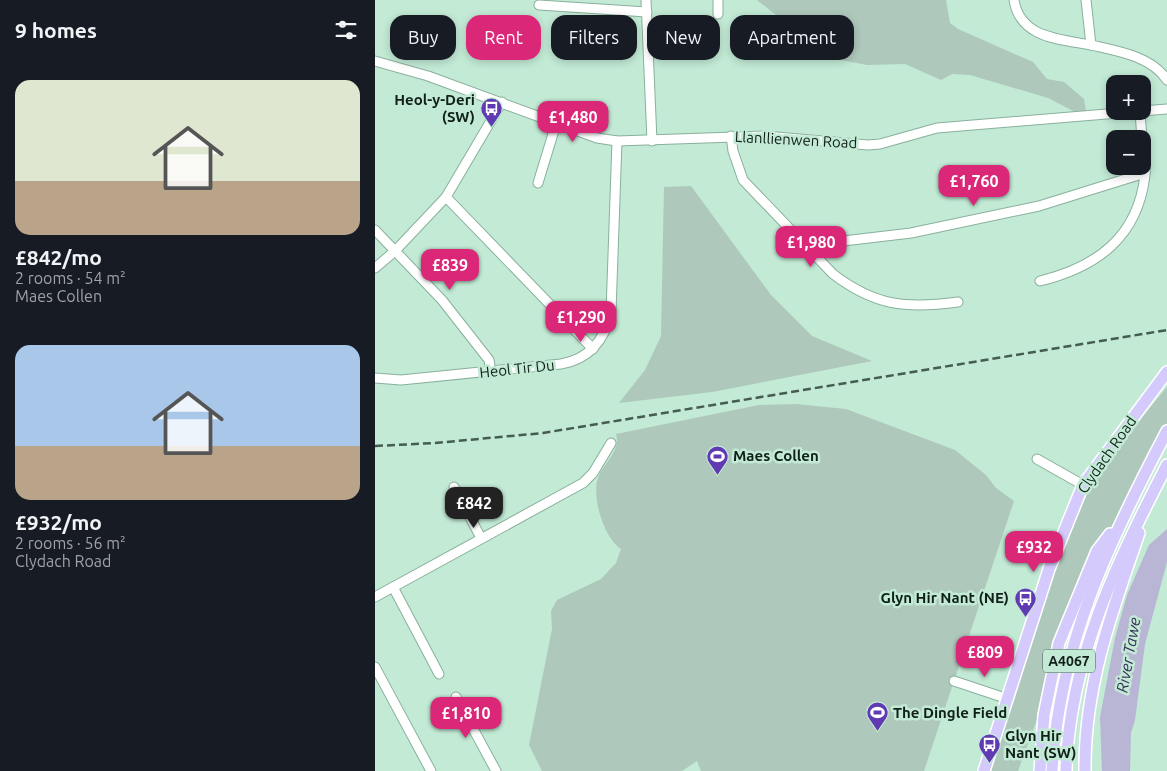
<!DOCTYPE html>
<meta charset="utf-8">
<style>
:root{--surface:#171b24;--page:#242831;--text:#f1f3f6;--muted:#9ea1a6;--accent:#db2777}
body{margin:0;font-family:Ubuntu,sans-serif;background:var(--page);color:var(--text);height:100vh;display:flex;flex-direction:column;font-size:19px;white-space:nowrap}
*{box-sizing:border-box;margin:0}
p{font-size:16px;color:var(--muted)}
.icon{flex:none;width:28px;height:28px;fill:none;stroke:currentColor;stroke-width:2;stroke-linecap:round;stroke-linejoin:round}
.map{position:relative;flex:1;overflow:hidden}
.details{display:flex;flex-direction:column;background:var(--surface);width:375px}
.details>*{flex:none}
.guide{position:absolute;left:15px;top:15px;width:475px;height:45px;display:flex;gap:10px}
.fabs{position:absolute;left:731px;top:75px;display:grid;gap:10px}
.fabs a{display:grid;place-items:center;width:45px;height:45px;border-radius:10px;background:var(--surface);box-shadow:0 2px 8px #0003;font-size:25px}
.price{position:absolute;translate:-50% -42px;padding:0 11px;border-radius:10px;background:var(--accent);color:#fff;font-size:16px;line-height:32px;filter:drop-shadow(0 1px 2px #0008)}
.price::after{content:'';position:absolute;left:50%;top:30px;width:15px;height:11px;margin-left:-8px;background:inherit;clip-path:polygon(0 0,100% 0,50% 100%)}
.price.selected{background:#222;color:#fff}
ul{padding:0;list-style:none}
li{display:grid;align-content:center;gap:10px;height:265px;padding:0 15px}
li span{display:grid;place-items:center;height:155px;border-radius:15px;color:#555}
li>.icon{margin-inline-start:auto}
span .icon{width:90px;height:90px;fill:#fffc;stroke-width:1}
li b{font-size:21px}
h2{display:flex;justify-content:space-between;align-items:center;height:60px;padding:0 15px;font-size:21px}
.pill{padding:0 18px;border-radius:15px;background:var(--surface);box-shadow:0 2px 8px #0003;font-size:18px;line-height:45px}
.pill.selected{background:var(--accent);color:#fff}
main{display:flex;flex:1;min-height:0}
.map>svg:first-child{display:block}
</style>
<main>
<section class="details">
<h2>9 homes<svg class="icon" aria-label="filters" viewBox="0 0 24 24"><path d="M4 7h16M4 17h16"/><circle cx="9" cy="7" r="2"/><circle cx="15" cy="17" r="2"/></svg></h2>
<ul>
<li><span style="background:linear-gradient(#dfe7d0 65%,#b9a48a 0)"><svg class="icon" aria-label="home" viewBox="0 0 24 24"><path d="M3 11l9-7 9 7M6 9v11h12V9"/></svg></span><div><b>£842/mo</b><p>2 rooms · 54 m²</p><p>Maes Collen</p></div></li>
<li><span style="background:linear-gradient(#a9c7e8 65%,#b9a48a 0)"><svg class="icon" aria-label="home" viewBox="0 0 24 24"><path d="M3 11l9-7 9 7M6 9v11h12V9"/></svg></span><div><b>£932/mo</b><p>2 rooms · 56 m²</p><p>Clydach Road</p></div></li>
</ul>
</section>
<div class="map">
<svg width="792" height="771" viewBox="0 0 792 771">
<rect width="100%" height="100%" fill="#c2ead5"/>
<!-- green -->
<g fill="#aec8bb">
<path d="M382,0H571L575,23L583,29L658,62L672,79L689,82L709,99L711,111L700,112L673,98L595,75L577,74L566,80L530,64L492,65L445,56C450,28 423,27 404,17C396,12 389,5 382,0Z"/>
<polygon points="316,186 396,295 437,336 497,361 337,392 244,403 270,370 286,336 289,187"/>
<polygon points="792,387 792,425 743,517 715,557 691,609 677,651 668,703 643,771 616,771 688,543 708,496 735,456"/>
<path d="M421,404L471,409L580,450L611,475L621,488L639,501L549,771H326L322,761L307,771H167L154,745L177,629L176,611L182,600L226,579L241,563L246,549C229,538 215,495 224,475C230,462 246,450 241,434L384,405Z"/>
</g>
<!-- water -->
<polygon fill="#b9b5d4" points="792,529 792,562 770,644 760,720 756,733 755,771 727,771 725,717 740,638 752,595 774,545"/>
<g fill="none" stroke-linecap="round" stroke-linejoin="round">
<defs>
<g id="minor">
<polyline points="271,0 277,141"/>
<polyline points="343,0 343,14"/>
<path d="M639,0C645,38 684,39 716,45"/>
<path d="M711,0L716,45C742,51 776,56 792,80"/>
<polyline points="164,5 272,12"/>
<polyline points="0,61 53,76 222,138 242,141 390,136 493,145 505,144 562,128 792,109"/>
<polyline points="765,112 767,139"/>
<path d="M356,136L358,151L368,180L458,274C500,306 531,309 583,302"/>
<polyline points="163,183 181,124"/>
<polyline points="71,197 218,349"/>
<polyline points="0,230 67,300 114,360 116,372"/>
<polyline points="434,250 443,244 536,233 664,206 770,173"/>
<polyline points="0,268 20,251 71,197 127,102"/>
<path d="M665,281C722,267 763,237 770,175C771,164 768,152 768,141"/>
<path d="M0,378L26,380L186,364C215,359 230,339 236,312L242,141"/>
<polyline points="662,459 708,485"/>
<polyline points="79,487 106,538"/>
<polyline points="18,587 64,674"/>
<polyline points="0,597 208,483 218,473 236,443"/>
<polyline points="0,667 56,771"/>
<polyline points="579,681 633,699"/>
<polyline points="81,697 121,771"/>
</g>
<g id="major">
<polyline points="609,771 674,569 708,485 792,372"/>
<polyline points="665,771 669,715 684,643 722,551 735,534"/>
<path d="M677,771C684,645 734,541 792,431"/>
<path d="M691,771C694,661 742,561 792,465"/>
<path d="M710,771C709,687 737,611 764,533"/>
</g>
</defs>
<!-- minor casing -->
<use href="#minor" stroke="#89b09c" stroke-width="11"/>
<!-- major casing -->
<use href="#major" stroke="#fff" stroke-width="14"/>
<!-- minor -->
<use href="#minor" stroke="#fff" stroke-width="9"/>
<!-- major -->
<use href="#major" stroke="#d4cbfc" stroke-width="11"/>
<!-- rail -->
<polyline stroke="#455c51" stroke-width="2.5" stroke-dasharray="8 4" stroke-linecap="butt" points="0,446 60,443 168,433 792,330"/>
</g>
<!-- icons -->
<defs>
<symbol id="bus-pin" viewBox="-11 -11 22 30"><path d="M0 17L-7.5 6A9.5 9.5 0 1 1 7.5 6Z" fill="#5f3ab3" stroke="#c2ead5"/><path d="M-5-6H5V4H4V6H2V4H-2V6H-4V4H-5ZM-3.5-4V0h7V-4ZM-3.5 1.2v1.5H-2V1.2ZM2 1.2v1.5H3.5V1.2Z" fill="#fff"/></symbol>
<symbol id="stadium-pin" viewBox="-11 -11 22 30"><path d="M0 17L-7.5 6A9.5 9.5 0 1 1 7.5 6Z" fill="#5f3ab3" stroke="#c2ead5"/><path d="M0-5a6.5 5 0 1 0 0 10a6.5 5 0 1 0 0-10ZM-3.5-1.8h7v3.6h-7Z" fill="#fff"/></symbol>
</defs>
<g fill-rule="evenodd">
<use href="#bus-pin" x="104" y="96" width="25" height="34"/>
<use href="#stadium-pin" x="330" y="444" width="25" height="34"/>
<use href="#bus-pin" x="638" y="586" width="25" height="34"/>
<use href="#stadium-pin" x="490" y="700" width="25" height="34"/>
<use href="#bus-pin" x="602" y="732" width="25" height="34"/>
</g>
<g text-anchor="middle" stroke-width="5" stroke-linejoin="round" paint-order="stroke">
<!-- shield labels -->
<rect fill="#c2ead5" stroke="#455c51" stroke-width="1" x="668" y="649.5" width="52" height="23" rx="4"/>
<g font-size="14" font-weight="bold" fill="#101f18">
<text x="694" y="666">A4067</text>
</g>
<!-- poi labels -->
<g font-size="15" font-weight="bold" fill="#101f18" stroke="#c2ead5" text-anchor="start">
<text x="100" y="105" text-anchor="end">Heol-y-Deri<tspan x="100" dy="17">(SW)</tspan></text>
<text x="358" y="461">Maes Collen</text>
<text x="634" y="603" text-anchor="end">Glyn Hir Nant (NE)</text>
<text x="518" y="718">The Dingle Field</text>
<text x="630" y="741">Glyn Hir<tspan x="630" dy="17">Nant (SW)</tspan></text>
</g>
<!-- street labels -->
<g font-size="15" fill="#101f18" stroke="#c2ead5">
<text transform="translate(421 140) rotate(3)" y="5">Llanllienwen Road</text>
<text transform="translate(142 369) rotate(-6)" y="5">Heol Tir Du</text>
<text transform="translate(732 455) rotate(-55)" y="5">Clydach Road</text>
</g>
<!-- water labels -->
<g font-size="16" font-style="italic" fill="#382f5a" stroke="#c2ead5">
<text transform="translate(753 655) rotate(-80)" y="6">River Tawe</text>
</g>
</g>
</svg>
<div class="fabs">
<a>+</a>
<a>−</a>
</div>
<b class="price" style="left:198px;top:143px">£1,480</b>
<b class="price" style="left:599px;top:207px">£1,760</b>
<b class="price" style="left:436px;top:268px">£1,980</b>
<b class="price" style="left:75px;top:291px">£839</b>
<b class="price" style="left:206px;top:343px">£1,290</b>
<b class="price selected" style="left:99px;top:529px">£842</b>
<b class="price" style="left:659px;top:573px">£932</b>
<b class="price" style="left:610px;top:678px">£809</b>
<b class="price" style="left:91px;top:739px">£1,810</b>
<div class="guide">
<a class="pill">Buy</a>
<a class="pill selected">Rent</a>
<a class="pill">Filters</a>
<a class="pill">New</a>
<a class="pill">Apartment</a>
</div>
</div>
</main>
